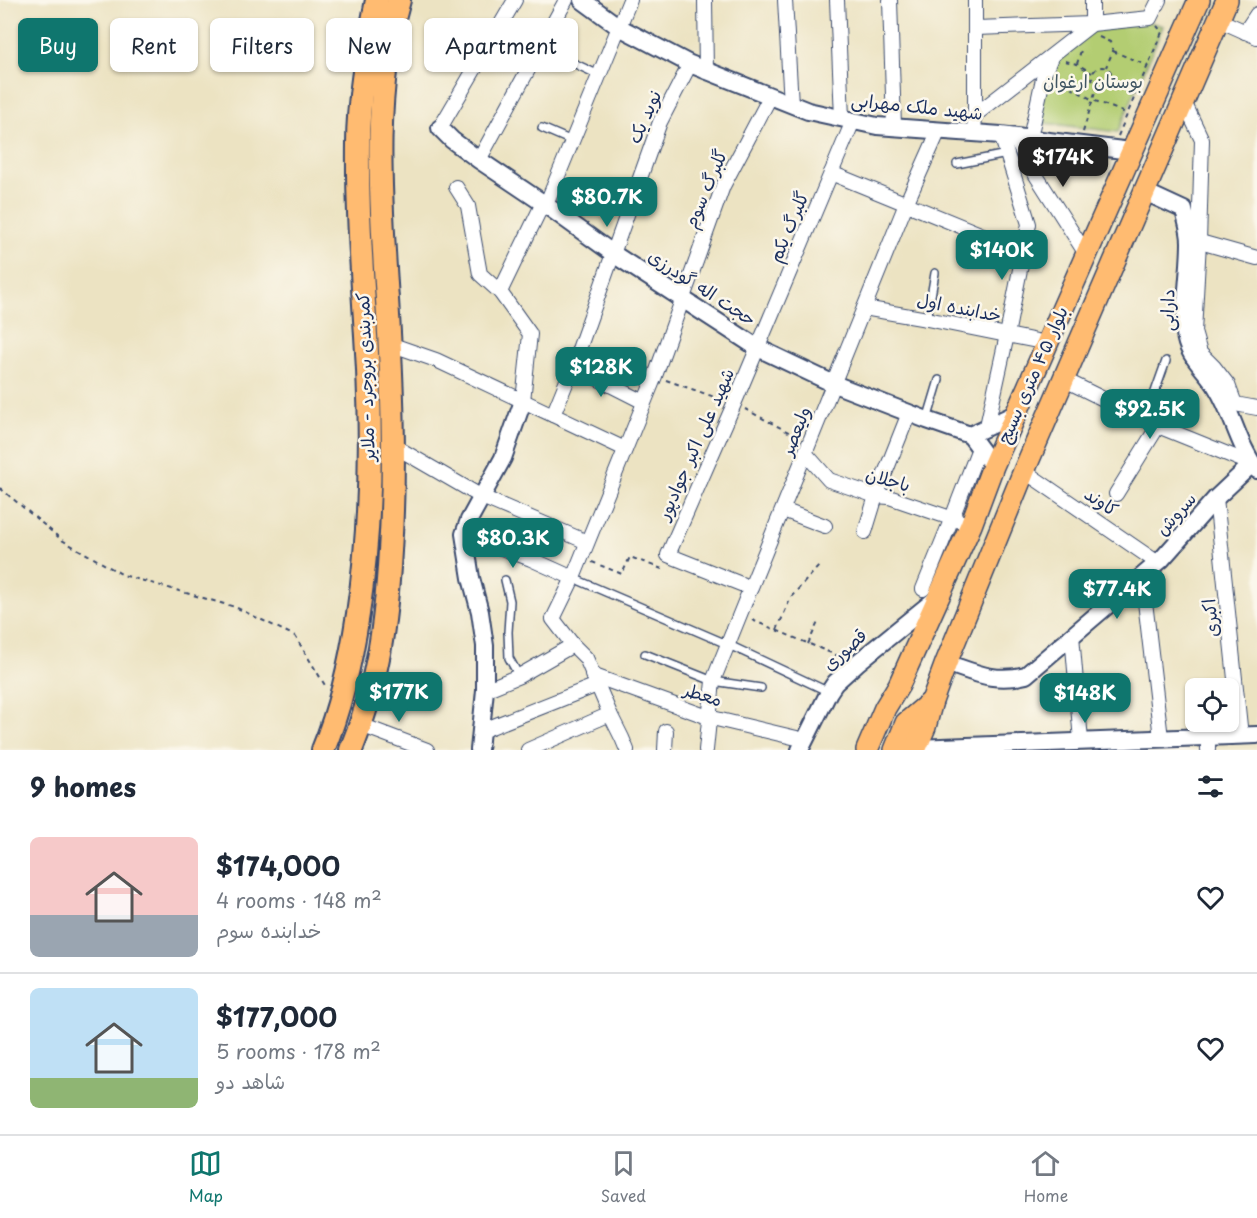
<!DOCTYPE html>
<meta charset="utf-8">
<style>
:root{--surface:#fff;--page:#f2f2f3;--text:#1f2937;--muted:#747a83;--line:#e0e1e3;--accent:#0f766e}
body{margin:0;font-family:"Playpen Sans","Playpen Sans Arabic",sans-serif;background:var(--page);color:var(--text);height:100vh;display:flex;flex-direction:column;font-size:22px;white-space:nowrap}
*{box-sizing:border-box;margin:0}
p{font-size:20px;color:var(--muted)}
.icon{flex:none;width:33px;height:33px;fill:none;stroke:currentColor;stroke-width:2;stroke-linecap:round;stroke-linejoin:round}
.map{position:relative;height:750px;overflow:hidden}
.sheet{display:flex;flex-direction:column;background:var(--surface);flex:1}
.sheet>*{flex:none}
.hud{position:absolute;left:18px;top:18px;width:600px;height:54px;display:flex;gap:12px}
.buttons{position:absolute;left:1185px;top:678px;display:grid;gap:12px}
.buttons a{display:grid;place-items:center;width:54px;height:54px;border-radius:9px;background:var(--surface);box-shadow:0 2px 4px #0004;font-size:30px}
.price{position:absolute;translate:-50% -51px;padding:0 14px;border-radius:12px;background:var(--accent);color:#fff;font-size:20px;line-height:39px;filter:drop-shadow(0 2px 3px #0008)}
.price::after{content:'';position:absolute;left:50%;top:36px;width:18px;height:14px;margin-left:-9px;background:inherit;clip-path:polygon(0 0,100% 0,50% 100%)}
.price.current{background:#222;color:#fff}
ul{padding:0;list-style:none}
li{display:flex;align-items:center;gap:18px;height:150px;padding:0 30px}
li+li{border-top:2px solid var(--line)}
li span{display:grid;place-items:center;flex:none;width:168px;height:120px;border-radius:9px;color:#555}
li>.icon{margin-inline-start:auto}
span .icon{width:72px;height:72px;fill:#fffc;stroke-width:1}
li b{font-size:26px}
h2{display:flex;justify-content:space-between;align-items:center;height:72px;padding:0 30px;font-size:26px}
.pill{padding:0 21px;border-radius:9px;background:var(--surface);box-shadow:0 2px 4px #0004;font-size:21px;line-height:54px}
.pill.current{background:var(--accent);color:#fff}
.menu{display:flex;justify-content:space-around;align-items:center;height:84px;border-top:2px solid var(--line);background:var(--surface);font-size:16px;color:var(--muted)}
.menu a{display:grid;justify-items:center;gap:3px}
.menu .current{color:var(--accent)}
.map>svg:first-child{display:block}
</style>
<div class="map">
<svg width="1257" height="750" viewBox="0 0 1257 750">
<rect width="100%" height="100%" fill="#fbf7ec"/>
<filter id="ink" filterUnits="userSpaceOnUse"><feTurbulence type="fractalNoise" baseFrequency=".0167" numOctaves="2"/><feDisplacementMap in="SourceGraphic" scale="12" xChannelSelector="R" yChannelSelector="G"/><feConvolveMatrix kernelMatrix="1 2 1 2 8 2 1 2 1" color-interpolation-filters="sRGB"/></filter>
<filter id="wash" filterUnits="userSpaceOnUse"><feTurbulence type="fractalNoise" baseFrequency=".008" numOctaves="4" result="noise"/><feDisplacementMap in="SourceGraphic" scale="24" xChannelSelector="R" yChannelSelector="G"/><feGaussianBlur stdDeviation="1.35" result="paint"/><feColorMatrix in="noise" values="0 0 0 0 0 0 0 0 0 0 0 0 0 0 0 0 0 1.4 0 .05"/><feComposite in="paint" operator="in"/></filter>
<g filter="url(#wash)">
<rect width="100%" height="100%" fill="#ece3c2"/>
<!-- green -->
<polygon fill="#b3cd72" stroke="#677e68" stroke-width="1.5" points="1146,21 1163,26 1118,132 1036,122 1049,73 1063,51 1090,31"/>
</g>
<g filter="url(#ink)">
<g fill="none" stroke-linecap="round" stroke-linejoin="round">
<defs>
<g id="service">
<polyline points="569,61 599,75"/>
<polyline points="542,128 572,141"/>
<polyline points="957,164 1007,154"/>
<polyline points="927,319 935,273"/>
<polyline points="927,420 939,380"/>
<polyline points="1145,420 1166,361"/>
<polyline points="573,578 729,645 829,692"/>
<polyline points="505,580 510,601 508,632 509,658 519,676"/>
<polyline points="645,654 713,681 761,688"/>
</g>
<g id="minor">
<polyline points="705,0 706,72"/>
<polyline points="785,0 791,104"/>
<polyline points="837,0 842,118"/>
<polyline points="890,0 894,127"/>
<polyline points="975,0 975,115"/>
<polyline points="1219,20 1257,37"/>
<polyline points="976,28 1092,24 1150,18 1159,0"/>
<polyline points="1245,32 1257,14"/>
<polyline points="1184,102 1202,140 1199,242 1194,332 1200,353 1214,367 1228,385 1235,404 1257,408"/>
<polyline points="440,128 515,0"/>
<polyline points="974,133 975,115 1092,24 1092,0"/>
<polyline points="1014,137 1032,169 1086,254"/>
<polyline points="1030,138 1044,74 1051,57"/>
<polyline points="479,160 566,0"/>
<polyline points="831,173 1024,252"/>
<polyline points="456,187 468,206 480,274 500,292 530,334 523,401"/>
<polyline points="546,205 630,0"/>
<polyline points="1193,240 1257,258"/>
<polyline points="500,292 543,203"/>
<polyline points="864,308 927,319 1047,343"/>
<polyline points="390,344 436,360 625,449"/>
<polyline points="573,366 644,402"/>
<polyline points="1063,379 1158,426 1252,464"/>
<polyline points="553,415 573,366 660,122 690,64"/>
<polyline points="987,426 1007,335 1029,224 1001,135"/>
<polyline points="394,446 482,497 587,542"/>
<polyline points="806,454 829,480 876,496 889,497 971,525"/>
<polyline points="1024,471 1158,563"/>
<polyline points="1116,494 1158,426"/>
<polyline points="1216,498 1241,736"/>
<polyline points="783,510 825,526"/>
<polyline points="865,532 876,496 909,413"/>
<polyline points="464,534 531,559 573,578"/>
<polyline points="1142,576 1161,738"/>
<polyline points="751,588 668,555 734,404 853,121"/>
<polyline points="923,589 952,518 979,448"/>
<polyline points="1072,635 1081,741"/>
<polyline points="592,675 708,717 805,740"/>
<polyline points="485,690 519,676 573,645"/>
<polyline points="361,725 427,750"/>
<polyline points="481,731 597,685"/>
<polyline points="528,750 610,714"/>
<polyline points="627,750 622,738 610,714 586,658 573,645 553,619 573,578 655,376 723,186 770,97"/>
<polyline points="665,750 666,731"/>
<polyline points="706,750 713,681 906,204 939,130"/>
<polyline points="1208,750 1208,737"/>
</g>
<g id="tertiary">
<polyline points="582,0 619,27 690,64 808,111 877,126 1001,135 1131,151"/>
<polyline points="440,128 452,140 479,160 543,203 618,257 758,348 834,384 927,420 970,435 1017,413"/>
<path d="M1145,192L1184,210C1186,220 1190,231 1190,242C1190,272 1184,303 1185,333C1186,356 1207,370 1217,388C1233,414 1238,445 1257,470"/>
<polyline points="970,435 993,466"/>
<path d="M946,663C976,673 994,683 1026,675L1161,560L1216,498L1252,464"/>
<polyline points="916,748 1257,735"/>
<polyline points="479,750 485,690 485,646 480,612 471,578 464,534 469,520 503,458 523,401"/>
<polyline points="800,750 829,692 835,683 857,663 937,598"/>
</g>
<g id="primary">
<polyline points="867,750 885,708 899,685 971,525 993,466 1199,0"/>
<polyline points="895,750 906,723 932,701"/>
<polyline points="915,750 925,727 932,701 946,663 1024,471 1227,0"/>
</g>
<g id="trunk">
<path d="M323,750C341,706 351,661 358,614C370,533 372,451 368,370C364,295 357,219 358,144C358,95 368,47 377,0"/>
<path d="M351,750C378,684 386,622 390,551C396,462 392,373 386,284C380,190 373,92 399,0"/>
</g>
</defs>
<!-- service casing -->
<use href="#service" stroke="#3a4a6d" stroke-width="10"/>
<!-- minor casing -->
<use href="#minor" stroke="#3a4a6d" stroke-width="16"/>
<!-- tertiary casing -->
<use href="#tertiary" stroke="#3a4a6d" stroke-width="20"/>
<!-- primary casing -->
<use href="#primary" stroke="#3a4a6d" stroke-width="24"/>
<!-- trunk casing -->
<use href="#trunk" stroke="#3a4a6d" stroke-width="26"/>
<!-- path -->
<g stroke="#3a4a6d" stroke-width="2" stroke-dasharray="4.5 4.5" stroke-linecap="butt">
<polyline points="1099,37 1110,42 1113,51 1106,67"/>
<polyline points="1113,51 1148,66"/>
<polyline points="1065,61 1077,64 1092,73"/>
<polyline points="1077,64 1082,47"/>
<circle cx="1102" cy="77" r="10"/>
<polyline points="1055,79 1093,100 1128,114"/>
<polyline points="1112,80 1138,91"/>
<polyline points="1083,132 1097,86"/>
<polyline points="1118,136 1162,32 1157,26"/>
<polyline points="666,380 723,400"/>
<polyline points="745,409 798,437"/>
<polyline points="0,488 62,540 123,575 235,607 295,636 326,687"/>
<polyline points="592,562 622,574 630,557 662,569 664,565"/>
<polyline points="752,620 843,658"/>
<polyline points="777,630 791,597 819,566"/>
<polyline points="808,644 819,620"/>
</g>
<!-- service -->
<use href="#service" stroke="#fff" stroke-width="7"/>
<!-- minor -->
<use href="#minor" stroke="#fff" stroke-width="14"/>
<!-- tertiary -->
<use href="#tertiary" stroke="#fff" stroke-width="16"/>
<!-- primary -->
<use href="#primary" stroke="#ffbb71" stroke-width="21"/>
<!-- trunk -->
<use href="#trunk" stroke="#ffbb71" stroke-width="22"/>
</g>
</g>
<g text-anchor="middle" stroke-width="5" stroke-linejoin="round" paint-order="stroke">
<!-- park labels -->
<g font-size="18" fill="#415663" stroke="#fbf7ec">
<text x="1093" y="88">بوستان ارغوان</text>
</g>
<!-- street labels -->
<g font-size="18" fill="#1b2f5e" stroke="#fbf7ec">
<text transform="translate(917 107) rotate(6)" y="6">شهید ملک مهرابی</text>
<text transform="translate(645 117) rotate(-66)" y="6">نوید یک</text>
<text transform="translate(706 189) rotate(-67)" y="6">گلبرگ سوم</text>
<text transform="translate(789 227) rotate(-67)" y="6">گلبرگ یکم</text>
<text transform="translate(702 288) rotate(33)" y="6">حجت اله گودرزی</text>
<text transform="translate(959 308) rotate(11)" y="6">خدابنده اول</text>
<text transform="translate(1168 310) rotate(-89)" y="6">دارابی</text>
<text transform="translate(1033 375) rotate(-66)" y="6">بلوار ۴۵ متری بسیج</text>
<text transform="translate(366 377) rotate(-92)" y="6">کمربندی بروجرد - ملایر</text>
<text transform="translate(796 431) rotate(-68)" y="6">ولیعصر</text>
<text transform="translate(696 444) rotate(-66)" y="6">شهید علی اکبر جوادپور</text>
<text transform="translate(888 480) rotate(16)" y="6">باجلان</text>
<text transform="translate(1101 502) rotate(34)" y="6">کاوند</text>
<text transform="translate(1176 514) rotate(-48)" y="6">سروش</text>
<text transform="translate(1211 618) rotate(-96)" y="6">اکبری</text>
<text transform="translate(845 650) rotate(-42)" y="6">قصوری</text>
<text transform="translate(703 695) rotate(18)" y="6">معطر</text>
</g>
</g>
</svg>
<div class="buttons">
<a><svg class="icon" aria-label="locate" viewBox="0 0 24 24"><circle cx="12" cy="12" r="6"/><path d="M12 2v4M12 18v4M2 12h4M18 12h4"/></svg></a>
</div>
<b class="price current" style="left:1063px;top:188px">$174K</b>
<b class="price" style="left:607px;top:228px">$80.7K</b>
<b class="price" style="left:1002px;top:281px">$140K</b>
<b class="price" style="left:601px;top:398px">$128K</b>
<b class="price" style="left:1150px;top:440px">$92.5K</b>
<b class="price" style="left:513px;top:569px">$80.3K</b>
<b class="price" style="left:1117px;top:620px">$77.4K</b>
<b class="price" style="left:399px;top:723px">$177K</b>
<b class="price" style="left:1085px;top:724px">$148K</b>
<div class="hud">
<a class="pill current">Buy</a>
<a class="pill">Rent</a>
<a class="pill">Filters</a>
<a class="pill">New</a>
<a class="pill">Apartment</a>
</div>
</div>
<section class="sheet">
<h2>9 homes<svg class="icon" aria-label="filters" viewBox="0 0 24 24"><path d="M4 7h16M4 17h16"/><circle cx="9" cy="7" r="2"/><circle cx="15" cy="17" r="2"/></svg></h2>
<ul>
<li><span style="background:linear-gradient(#f6c9c9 65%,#9aa5b1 0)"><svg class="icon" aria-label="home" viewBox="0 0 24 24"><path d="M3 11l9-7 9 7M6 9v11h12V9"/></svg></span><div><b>$174,000</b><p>4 rooms · 148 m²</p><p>خدابنده سوم</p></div><svg class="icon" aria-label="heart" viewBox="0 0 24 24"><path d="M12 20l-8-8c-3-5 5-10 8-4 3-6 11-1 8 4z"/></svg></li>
<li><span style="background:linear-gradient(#bfe0f5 75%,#8fb573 0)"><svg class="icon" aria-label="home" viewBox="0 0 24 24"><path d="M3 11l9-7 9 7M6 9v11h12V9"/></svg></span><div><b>$177,000</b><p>5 rooms · 178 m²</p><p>شاهد دو</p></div><svg class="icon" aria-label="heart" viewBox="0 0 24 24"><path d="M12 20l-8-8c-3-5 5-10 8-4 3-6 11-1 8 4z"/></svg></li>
</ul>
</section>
<nav class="menu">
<a class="current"><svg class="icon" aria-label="map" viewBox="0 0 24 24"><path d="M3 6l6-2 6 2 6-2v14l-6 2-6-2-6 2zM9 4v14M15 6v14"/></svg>Map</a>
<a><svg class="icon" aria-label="saved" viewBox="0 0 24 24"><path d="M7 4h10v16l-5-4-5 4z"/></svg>Saved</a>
<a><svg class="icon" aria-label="home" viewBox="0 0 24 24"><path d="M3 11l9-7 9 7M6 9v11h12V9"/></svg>Home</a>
</nav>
